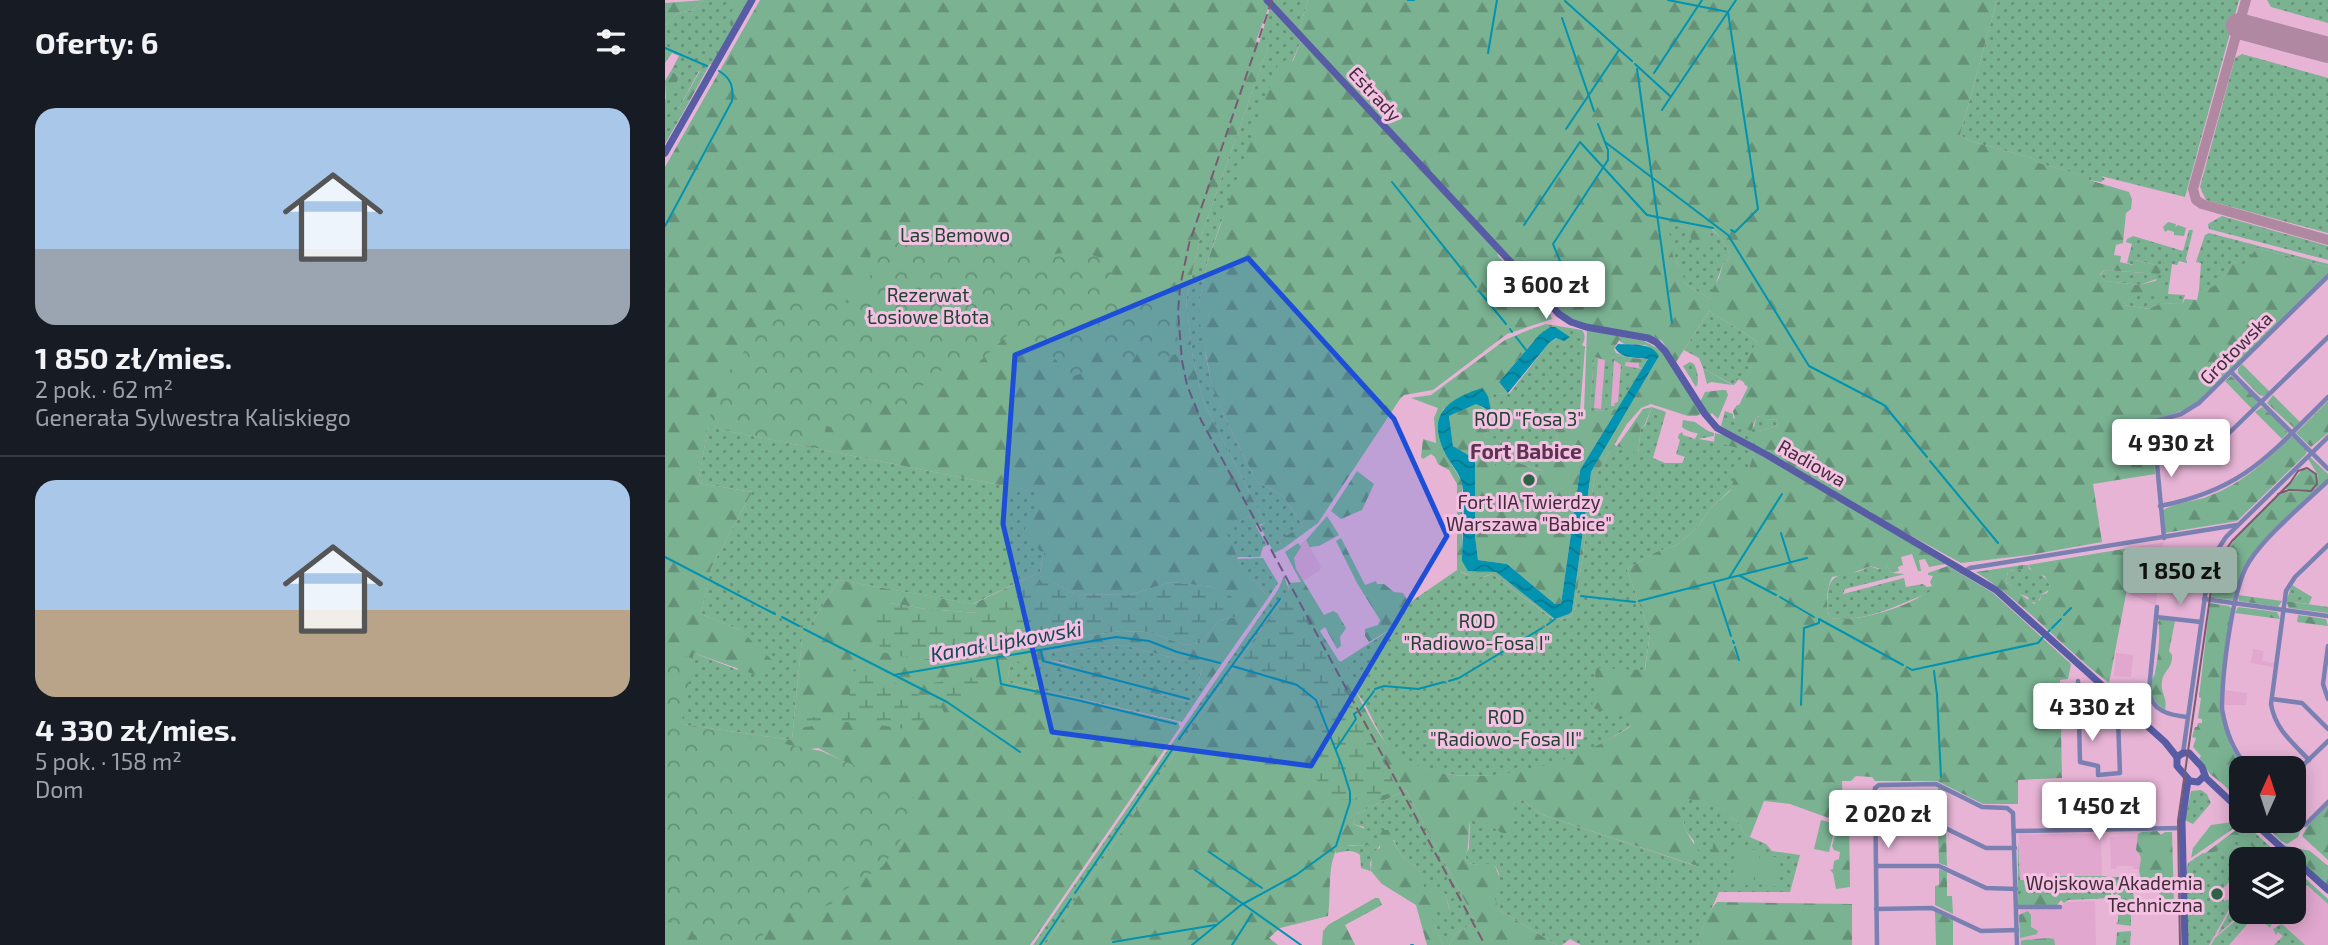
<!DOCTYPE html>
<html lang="pl">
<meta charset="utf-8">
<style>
:root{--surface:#171b24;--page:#20242c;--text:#f1f3f6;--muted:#9ea1a6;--line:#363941;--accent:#9ab2a7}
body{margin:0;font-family:"Exo 2",sans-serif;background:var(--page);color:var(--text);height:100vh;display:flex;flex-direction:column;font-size:26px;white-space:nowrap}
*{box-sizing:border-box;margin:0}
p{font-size:23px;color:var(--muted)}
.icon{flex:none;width:38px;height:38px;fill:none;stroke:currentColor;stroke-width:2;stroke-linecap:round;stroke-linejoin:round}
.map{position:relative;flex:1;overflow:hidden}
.panel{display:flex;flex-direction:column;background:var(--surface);width:665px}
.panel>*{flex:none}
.needle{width:46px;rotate:3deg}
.tools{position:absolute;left:1564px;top:756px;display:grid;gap:14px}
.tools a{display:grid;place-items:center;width:77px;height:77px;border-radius:14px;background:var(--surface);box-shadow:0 4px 18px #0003;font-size:35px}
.price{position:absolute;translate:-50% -60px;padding:0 16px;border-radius:7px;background:#fff;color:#222;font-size:23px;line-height:46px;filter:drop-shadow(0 2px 4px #0008)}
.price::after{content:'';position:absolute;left:50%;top:42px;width:21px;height:16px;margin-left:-10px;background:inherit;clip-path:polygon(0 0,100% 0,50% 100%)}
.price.active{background:var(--accent);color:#111}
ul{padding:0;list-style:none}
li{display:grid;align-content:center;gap:14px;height:371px;padding:0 35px}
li+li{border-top:2px solid var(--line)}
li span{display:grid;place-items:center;height:217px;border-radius:21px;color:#555}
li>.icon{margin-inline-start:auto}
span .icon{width:126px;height:126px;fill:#fffc;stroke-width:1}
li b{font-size:30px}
h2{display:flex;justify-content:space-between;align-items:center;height:84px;padding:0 35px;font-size:30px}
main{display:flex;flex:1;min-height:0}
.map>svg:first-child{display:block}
</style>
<main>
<section class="panel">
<h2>Oferty: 6<svg class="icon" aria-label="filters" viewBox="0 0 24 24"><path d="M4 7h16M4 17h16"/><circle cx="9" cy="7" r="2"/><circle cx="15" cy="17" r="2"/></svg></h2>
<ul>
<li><span style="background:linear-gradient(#a9c7e8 65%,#9aa5b1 0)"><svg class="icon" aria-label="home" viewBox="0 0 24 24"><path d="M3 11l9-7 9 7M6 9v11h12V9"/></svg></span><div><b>1 850 zł/mies.</b><p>2 pok. · 62 m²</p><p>Generała Sylwestra Kaliskiego</p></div></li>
<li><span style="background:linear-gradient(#a9c7e8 60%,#b9a48a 0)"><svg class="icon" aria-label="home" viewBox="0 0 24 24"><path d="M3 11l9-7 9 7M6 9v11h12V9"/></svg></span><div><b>4 330 zł/mies.</b><p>5 pok. · 158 m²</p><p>Dom</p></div></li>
</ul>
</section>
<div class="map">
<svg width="1663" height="945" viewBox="0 0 1663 945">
<defs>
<pattern id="grass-dots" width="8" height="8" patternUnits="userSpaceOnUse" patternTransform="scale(1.75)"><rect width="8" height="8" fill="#7ab292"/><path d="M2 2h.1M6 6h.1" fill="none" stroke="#659178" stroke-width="1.8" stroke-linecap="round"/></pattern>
<pattern id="forest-firs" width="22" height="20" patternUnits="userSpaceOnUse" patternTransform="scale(1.75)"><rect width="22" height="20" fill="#7ab292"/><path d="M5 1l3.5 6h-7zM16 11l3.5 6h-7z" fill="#659178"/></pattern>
<pattern id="wetland-marsh" width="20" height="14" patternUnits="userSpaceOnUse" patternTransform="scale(1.75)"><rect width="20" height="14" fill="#7ab292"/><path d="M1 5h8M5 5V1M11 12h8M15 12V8" fill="none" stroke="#659178"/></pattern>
<pattern id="park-crowns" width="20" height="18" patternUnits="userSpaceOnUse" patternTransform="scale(1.75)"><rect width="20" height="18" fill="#7ab292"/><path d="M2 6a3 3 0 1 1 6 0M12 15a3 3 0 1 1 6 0" fill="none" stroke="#659178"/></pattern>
<pattern id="water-waves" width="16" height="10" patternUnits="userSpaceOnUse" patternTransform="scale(1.75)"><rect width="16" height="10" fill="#0293b0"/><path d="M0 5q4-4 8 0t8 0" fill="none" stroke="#057890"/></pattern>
</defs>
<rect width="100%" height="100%" fill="#e7b4d6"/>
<!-- built -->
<g fill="#e1a7ce">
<polygon points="925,353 975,362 975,370 947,414 924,412"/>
<polygon points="641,540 656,567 654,571 636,582 621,554"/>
<polygon points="1499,542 1495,558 1491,606 1461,592 1470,547"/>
<polygon points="1588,649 1599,651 1597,661 1609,663 1608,667 1586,663"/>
<polygon points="1451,653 1468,655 1466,677 1449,676"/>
<polygon points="1560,690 1582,693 1581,705 1559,705"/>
<polygon points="1576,826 1614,859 1577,859 1577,912 1629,912 1629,873 1663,904 1663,945 1529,945"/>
<polygon points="1354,834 1436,834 1437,876 1395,876 1394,879 1355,880"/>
<polygon points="1475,836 1476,869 1468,869 1468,866 1452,866 1451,869 1446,869 1445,837"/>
<polygon points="1430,901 1431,945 1355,945 1355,909 1393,909 1401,902"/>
</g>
<!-- grass -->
<g fill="url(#grass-dots)" fill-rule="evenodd">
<polygon points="39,0 67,0 71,22 48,65 45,64 40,73 34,71 14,108 19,111 0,144 0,100 15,76 6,71 14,56 7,53 0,63 0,25 13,13 27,10"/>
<polygon points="605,0 643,0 634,30"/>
<polygon points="1332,0 1574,0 1520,197 1436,176 1440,179 1436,182 1424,180 1423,177 1374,163 1367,158 1305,141 1295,135"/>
<polygon points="1602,0 1663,0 1663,23 1606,7"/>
<polygon points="605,8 636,41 555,225 542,263 534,303 541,358 547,385 557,411 591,481 618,496 638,526 613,540 619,548 609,553 595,526 600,523 538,401 528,359 521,301 534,242 603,47 594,43"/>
<polygon points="1577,54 1663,78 1663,233 1541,200 1535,187 1570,58"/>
<polygon points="1557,216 1663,246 1663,260 1544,229 1543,224"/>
<polygon points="1011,225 1026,229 1026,238 1045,236 1046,229 1056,238 1066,256 1058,264 1045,299 1022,285 1019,281 1013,264 1008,257 1003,230"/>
<polygon points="1524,230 1528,230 1521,259 1522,263 1514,261 1512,265 1507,264 1503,294 1520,295 1517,304 1496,303 1484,309 1459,305 1461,295 1496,295 1491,279 1475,285 1440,281 1434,272 1436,274 1440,270 1494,274 1498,267 1471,260 1469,265 1462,263 1467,244 1461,242 1462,239 1468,236 1518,251"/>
<path d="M1544,233L1663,264V267L1592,248L1579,265L1567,262C1559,278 1553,290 1534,290L1536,263L1531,262L1540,235Z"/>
<polygon points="1044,311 1092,341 1081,364 1085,368 1080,383 1072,378 1068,385 1038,368 1034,358 1019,350"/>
<path d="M881,324L917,330C921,335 920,340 917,345L920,347L915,411L905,410L897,421L891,434L893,436L878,471L854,463L831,468L829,462L836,440L819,437L834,411L828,404L827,396L831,393L844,394L884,343L892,338L885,327L867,343L868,330L866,329Z"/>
<path d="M953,355L961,357L960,366L978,369L953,409L927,411L925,409L929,357L933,359L929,408L936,409L940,360ZM949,360L956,365L953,402L950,403L949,406H946Z"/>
<path d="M1025,362L1029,364C1032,369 1035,382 1031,387L1018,366Z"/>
<path d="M987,407L1001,412L988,458L1000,463H1017L1020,457L1011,454L1015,440L1013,438L1014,434L1017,432L1018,435L1030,439L1033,433L1043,431L1049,433V436L1033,439L1064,444L1089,452L1083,473L1046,508L1032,528L1012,545L991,552L962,569L985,634L972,721C953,735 933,747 912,756C862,776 768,791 726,749C714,736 708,718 699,703C694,695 688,688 684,681C681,674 681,666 677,661L731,626L744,603L792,570C805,577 814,580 827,574L889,620H895L906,616L909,612L930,476L949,445L973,453L976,428L980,426Z"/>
<polygon points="1060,411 1068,414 1068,418 1089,427 1091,418 1095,416 1103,420 1111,419 1113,426 1094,431 1099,442 1099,450 1056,426"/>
<polygon points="43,427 390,496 375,572 307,604 174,580 137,638 127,740 16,724 29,653 73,670 75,630 36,614 46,568 87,492 33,483"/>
<polygon points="585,516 602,545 598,547 595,557 572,557 559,529"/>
<polygon points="598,558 613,583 603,598 592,583 580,576 573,559"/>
<path d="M1358,565H1363L1364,569C1374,574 1384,576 1385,589L1376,595L1373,603L1364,602L1363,597L1355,594L1353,587H1347L1341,582L1343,571L1358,569Z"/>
<path d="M1204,566L1213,569L1222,566L1227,573L1240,574L1180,589L1178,594L1239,578L1241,587L1258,584L1262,587L1273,585L1275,589C1240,600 1204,624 1165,618C1162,610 1162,603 1163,595C1164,566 1186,580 1204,566Z"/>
<polygon points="619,576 624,590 537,713 380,945 368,945 613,590"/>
<polygon points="1627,585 1647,597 1644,604 1621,601"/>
<polygon points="458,645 528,663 537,668 533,682 542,685 517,722 342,682 346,662 350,660 529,703 395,662 386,661 384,657 386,651"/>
<path d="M741,790L811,922L791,933L784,945H778L763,911L785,910L780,894L759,888L753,866C740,865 733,851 729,840L714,835L716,843L705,863L706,871L696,868L695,855C689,849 678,851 671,853V850L679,846H703L699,827L688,824L691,814Z"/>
<polygon points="1536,790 1542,794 1546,803 1528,824 1520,820 1526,791"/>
<path d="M1011,794L1062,811L1066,818L1073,821L1080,835L1101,844L1107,851L1135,855L1125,892H1054L1038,927L1033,945H916L905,939L897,945H892L834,910L828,896C833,885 838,877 830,866C820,863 811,866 803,863L800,856L804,848L805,818L808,815C819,818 823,826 833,829L849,819L848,803L858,800L875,814L1031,866L1029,841L1021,831Z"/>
<polygon points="1579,823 1619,859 1614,859 1576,826"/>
<polygon points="1573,834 1594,851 1591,857 1578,859 1581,857 1576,847 1569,845 1565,841"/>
<polygon points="1353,840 1355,880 1394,879 1394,876 1440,876 1442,877 1425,888 1442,878 1447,898 1403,900 1399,903 1396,900 1392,905 1353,907"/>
<polygon points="1617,845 1645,851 1663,866 1663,887"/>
<polygon points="1553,850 1570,863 1577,862 1577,868 1553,894 1560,901 1563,899 1566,906 1544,945 1522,945 1521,872 1523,863 1538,853 1544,855"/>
<polygon points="1629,868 1663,899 1663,904 1642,885 1636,888 1629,883"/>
<polygon points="1445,877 1464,877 1466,880 1449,896"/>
<polygon points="1466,881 1469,899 1466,899 1466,926 1451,924 1453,921 1453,900 1450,900 1450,897"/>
<polygon points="1577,902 1578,912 1552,935 1568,905 1571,908"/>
<polygon points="1581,912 1602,912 1609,918 1605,928 1594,918 1592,920 1588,918 1564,945 1546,945 1550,938"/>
<polygon points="1616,924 1618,925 1640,945 1609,945 1618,936 1613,932 1611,935 1608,929"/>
<polygon points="1466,931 1465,945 1451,945 1452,932"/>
</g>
<!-- forest -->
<g fill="url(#forest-firs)" fill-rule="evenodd">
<polygon points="39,0 27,10 13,13 0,25 0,3"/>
<polygon points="67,0 84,0 71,22 66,25 63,21 68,8"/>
<path d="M95,0H599L604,6L591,41L603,47L534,242L521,301L528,359L538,401L600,523L590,526L585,516L560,529L580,575L592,583L603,598L542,685L533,682L537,669L528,663L458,645L386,651L384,657L386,661L517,692L530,703L350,661L346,662L342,682L513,722L515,727L365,945H79L89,904L241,793L153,748L127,751L0,746V167ZM43,427L374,493L372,507L360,528V533L375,551L379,552L375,572L308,604L174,580L137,638L127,740L16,724L29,653L97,677L107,660L75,630L36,614L46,568L87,492L33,483ZM506,582L547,587L565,594L570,617L555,620L535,643L520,645L484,632L456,631L254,660L225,603L261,609L313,613L390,583L410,594L464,595Z"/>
<path d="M643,0H1332L1295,135L1305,141L1367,158L1374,163L1424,177V180L1464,192L1467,199L1466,209L1461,213L1458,243L1451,245L1449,255L1456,256L1455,262L1468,265L1470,260L1499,267L1498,270L1494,274L1440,270L1435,274L1440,281L1475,285L1497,279L1496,295H1462L1459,305L1484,309L1496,303L1517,304L1520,299L1532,300L1534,290C1553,289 1559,278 1567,262L1579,264L1592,248L1663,267V275L1538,398L1522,409L1486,421L1490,474L1428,484L1437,542L1364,555L1296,563L1210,516L1205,511H1202L1099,450V442L1092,438L1091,434L1094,431L1113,426L1111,419L1103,420L1094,416L1091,418L1086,431L1071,423L1068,411L1072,405H1074L1083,387L1079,384L1085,368L1080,365L1092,341L1044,311L1011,362L997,341L987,336L914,323L901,316L841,256V251H837L634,30ZM1011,225L1025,229L1027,246L1032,248L1042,243L1047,229L1056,238L1066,256L1058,264L1054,278L1048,288L1045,299L1022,285L1019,281L1018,273L1008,256L1004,230Z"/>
<polygon points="636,41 832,252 833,256 882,306 887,319 842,334 768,390 739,395 735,399 653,523 619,548 613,540 638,526 618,496 591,481 557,411 547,386 535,324 534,303 542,263 613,64 628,61"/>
<polygon points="6,71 15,76 1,101 0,81"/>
<polygon points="35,71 40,73 19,111 14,108"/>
<polygon points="1503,222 1511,224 1510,227 1513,225 1521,228 1519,236 1509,235 1509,232 1503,230 1500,232 1498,227"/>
<path d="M866,329L869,331L867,343L834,382L844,394L831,393L827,396L828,404L834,411L819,437L836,439L829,462L831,467L854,463L877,471L893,436L891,434L897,421L905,410L919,412L922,330L979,341L997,351L1037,413L1032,416H1023L986,404L976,408L962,424L930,476L909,612L906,616L891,621L827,574L808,580L806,576L792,570V484L784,470L773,464L770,457L766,454L758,459L756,457L758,439L771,443L769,418L773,408L746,398L766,395L840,340ZM954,340L959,344L981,345L994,356L926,472L907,610L904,614L890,619L831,572L811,571L797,561V482L780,453L775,438L778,409L823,395L819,409L811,403L784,416L788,446L810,459V536L813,560L842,564L890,604H896L915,470L983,359L965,358L951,353L949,349ZM953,355L961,357L960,362L974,363V367L978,369L953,409L927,411L925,409L929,357L940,360Z"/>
<polygon points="1577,364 1605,392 1598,396 1594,395 1573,373 1573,369"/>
<polygon points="1038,368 1067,385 1072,378 1074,379 1069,385 1067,385 1046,382 1042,384"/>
<polygon points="1566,376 1593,401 1587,409 1560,381"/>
<polygon points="1057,390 1061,390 1063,395 1053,419 1047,413 1044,416 1035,402 1040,392"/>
<polygon points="1608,395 1635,422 1629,428 1602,403"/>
<polygon points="1663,401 1663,433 1646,447 1631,433"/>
<polygon points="987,407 979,426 976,428 973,454 952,446 978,409"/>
<polygon points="1597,407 1612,420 1623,433 1617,439 1590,412"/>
<path d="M1018,420L1030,422L1043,431C1036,436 1023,432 1017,427Z"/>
<path d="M1050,433L1061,436L1191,509L1280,564L1264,567L1260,559L1254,560L1256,571H1253L1247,554L1236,557L1238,565L1233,567L1234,571L1227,573L1222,566L1216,569L1205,566L1185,574L1167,577C1162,588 1160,606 1165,618C1190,622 1223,612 1245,602C1256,597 1262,591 1274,589L1273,585L1267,586L1265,582L1268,576L1263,575V573L1283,566L1328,593L1406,664L1403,679L1395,680L1397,778L1353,780V804H1318L1272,781H1210L1207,777L1191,776L1186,781H1177L1178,817L1184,818L1185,887L1171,889L1168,873L1165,870L1168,869L1169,861L1174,859L1175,852L1169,850L1167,846L1173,825L1172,821L1125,804L1099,801L1085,837L1080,835L1073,821L1066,818L1061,811L1012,795L1021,831L1035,854L1032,866L875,814L858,800L848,803L850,819L846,833H837L808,815C800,827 807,843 800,857L803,863C812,866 821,862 830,866L835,879L829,896L834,910L892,945H784L791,933L811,922L741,790L691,814L688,824L705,831L708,844C699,848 690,844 681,846C675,847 670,850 669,856C663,871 666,898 663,916L615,928L604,938L613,945H380L537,713L624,590L623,583L636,582L620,552L633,543L636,547L629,558L631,569L659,615L668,611L672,613L681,628L675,637L676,646L672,649L660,627L655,631L674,661L679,662L685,671L684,680C697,700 712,738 730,752C790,801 909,766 966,726L958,713L953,715L927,708L931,668L980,670L985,634L962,569L991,552L1012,545L1032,528L1046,508L1065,491L1072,470L1083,472L1089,452L1049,442Z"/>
<path d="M1625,437H1629L1642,450L1641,454L1572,521L1500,533L1497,511C1509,503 1525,502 1539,498C1574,486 1600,463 1625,437Z"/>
<path d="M1645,457L1663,474V479C1627,515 1580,548 1568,600L1546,598C1553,558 1565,542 1594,514C1601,507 1609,496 1619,493C1630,489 1640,496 1651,488L1653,475L1643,459Z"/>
<path d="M1637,470H1645C1652,474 1654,480 1650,488L1642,491L1620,489Z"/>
<polygon points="692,471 709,484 697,510 676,519 666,511"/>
<polygon points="662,516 674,535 654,546 645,547 641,540"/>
<polygon points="676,538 700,585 711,581 712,584 719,584 729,592 738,593 744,603 731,626 704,642 700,636 700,629 713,625 715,620 692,583 671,541"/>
<path d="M1470,547L1444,683C1398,648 1360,603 1311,572L1358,565V569L1343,571L1341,582L1347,587H1354L1355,594L1369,604L1375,600L1376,595L1382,593L1385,587L1380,576L1369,574L1363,565Z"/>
<polygon points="1573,595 1617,601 1613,607 1574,601"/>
<polygon points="1621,601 1663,607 1663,613 1624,608"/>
<path d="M1545,603L1564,606L1567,609C1560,662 1541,724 1581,768H1577V805L1559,785L1545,774L1534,759L1536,756L1528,747L1531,738L1527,737L1530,727H1532L1533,723H1537V719L1533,718L1536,698L1534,697Z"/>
<polygon points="1573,607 1612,612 1615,619 1570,613"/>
<polygon points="1633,615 1661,619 1663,626 1632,622"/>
<path d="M1495,619L1510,621L1504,651L1507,655C1508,668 1499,670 1497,681C1495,693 1503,698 1500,710C1492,705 1482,693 1486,682C1487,678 1490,676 1490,672C1493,661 1496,631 1493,622Z"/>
<polygon points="1273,788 1279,790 1280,825 1273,822"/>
<polygon points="1663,805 1663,860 1637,836 1643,825"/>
<polygon points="1629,815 1637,826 1633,837 1622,844 1616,841 1595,821 1629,821"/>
<polygon points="1575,821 1575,824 1526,858 1528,848 1546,825"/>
<polygon points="1576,826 1577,826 1614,859 1603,859 1573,835 1565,841 1581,851 1581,857 1577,859 1576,863 1570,863 1553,850 1544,855 1539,854"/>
<polygon points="1273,828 1281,832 1282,866 1274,863"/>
<path d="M716,830H723C731,843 736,864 753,866L759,887L780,894L785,911L764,912L778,945H762L751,905L717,884L706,871L707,852L715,848L714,835Z"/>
<path d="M1492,831L1496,835L1500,832H1507L1509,906L1489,889L1483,880L1479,884C1478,881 1475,878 1475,875C1472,864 1481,859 1471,850L1473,834L1477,832Z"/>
<polygon points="1052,835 1058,836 1060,843 1055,861 1051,864 1047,855 1049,836"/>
<polygon points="1625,847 1645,851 1643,855 1657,870 1663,873 1663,887 1651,877 1651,872 1626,854"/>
<polygon points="1274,869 1282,872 1282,896 1287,896 1288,914 1270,905 1270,886 1274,885"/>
<path d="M1396,891L1399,892V897L1388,905H1358L1355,903V896C1359,895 1368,893 1373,893C1385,896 1384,898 1396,891Z"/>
<polygon points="710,898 714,898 717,905 680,925 690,945 657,945 658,931 663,925"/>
<path d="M1052,902L1187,904V945H1033C1037,929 1041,914 1052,902Z"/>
<polygon points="1270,911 1288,919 1288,945 1271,945"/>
<polygon points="1363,911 1366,915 1366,927 1373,931 1372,934 1355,938 1354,915"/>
<polygon points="0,916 29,927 35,945 0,945"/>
<polygon points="1384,938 1389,939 1390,945 1356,945 1356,941 1359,940"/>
</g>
<!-- wetland -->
<g fill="url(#wetland-marsh)">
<polygon points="377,582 390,583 410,594 464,595 506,582 547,587 565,593 571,611 570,617 555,620 535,643 520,645 484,632 456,631 254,660 216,652 208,617 225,603 261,609 313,613 329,602"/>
<path d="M624,590L734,791L704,799L671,800L666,798L664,789L649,778C651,764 656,749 657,735C660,694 603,678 575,663Z"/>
<polygon points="196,665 276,707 279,712 277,717 260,718 249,728 240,729 189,721 132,728 133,720 174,713 184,698 189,666"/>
<path d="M305,677L318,685L317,694C298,703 283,698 266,689L268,683Z"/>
</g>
<!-- park -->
<g fill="url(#park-crowns)">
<path d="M285,228L291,247L326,238L366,245L367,258C392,254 431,243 446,270C450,277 449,290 450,298L471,301L481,294L494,293L511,316L514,353L502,357L472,354L466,364L452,357L436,356L435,349L424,347L418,373L399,379L392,361L384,353L365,347L349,329L311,365L278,369L251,391L247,408L207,402L198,418L179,430L161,426L157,449L43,427C46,406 54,387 65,370C76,354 84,351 84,331L94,329L128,298L132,301L149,293L183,303L208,272L205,255L258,232Z"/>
<polygon points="0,649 29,659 16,724 156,751 235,785 257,805 258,807 218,866 173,894 166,905 105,916 94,945 33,945 27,930 0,919"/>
</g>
<!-- pitch -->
<g fill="#7ab292">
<polygon points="1156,820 1171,824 1164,852 1149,849"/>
<polygon points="1071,848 1092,850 1088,886 1067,883"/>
<polygon points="1095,855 1116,858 1113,887 1091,884"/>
</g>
<!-- water -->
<g fill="url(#water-waves)">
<polygon points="885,327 890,327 905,337 899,341 891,338 884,343 843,393 834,382 874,335"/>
<path d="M953,344C968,345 986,342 994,356L926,472L907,611L904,614L890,619L831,572L803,571L797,561C797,537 801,507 797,484C795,474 786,464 781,455C761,416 780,400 817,388L823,396L826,411L811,404L784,416L788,446L810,459V536L813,560L842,564L890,604H896L915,470L983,359C972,357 957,360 950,348Z"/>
</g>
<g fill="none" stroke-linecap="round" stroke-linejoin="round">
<!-- stream -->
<g stroke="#0293b0" stroke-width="2">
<polyline points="743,0 749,0"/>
<polyline points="1003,0 1063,12 1093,209 1070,232 1066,230"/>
<polyline points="900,1 967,61"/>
<polyline points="897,18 929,111"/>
<polyline points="0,48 42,66"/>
<polyline points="823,53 832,0"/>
<polyline points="970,64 1005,96"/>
<polyline points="972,69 1007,323"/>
<polyline points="989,73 1037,0"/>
<polyline points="997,110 1071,0"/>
<polyline points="901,129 954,50"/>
<polyline points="940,142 1063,235 1144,366 1219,405 1262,457"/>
<polyline points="727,182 811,287"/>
<polyline points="859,225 915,142 982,215 1048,228"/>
<path d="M0,226L67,101C69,87 66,78 54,71"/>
<polyline points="814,291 841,324"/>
<polyline points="911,300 888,244 943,160 943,150 933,124"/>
<polyline points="845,329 847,332"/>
<polyline points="851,337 861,350"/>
<polyline points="1265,461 1333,543"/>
<polyline points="1116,533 1125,562"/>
<polyline points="0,557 110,614"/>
<polyline points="1075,576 1111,595"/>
<polyline points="1064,578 1117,494"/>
<polyline points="1049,584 1066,636"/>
<polyline points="916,596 970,602"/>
<polyline points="1115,597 1149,617"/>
<polyline points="974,601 1142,558"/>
<polyline points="1399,615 1406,608"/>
<polyline points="117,617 134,626"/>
<polyline points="882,625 890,619"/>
<polyline points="1387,628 1396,619"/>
<polyline points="139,629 282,702 355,752"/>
<polyline points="1383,632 1385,630"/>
<polyline points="1068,641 1069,643"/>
<polyline points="1070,647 1074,660"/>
<polyline points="376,650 378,661 524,699"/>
<polyline points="332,659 336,684 412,700 511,724"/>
<polyline points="1242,667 1247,670 1373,643 1378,637"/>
<polyline points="1269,671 1272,695 1276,777"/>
<polyline points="229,675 451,637 484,641 512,652 555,663"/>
<polyline points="784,681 794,678 877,628"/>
<polyline points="710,689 719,686 753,689 779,682"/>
<polyline points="1136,705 1139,628 1154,623 1154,619 1238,665"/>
<polyline points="695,710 709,691"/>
<polyline points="514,739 615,599"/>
<polyline points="671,749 691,719 689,714 692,712"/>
<polyline points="544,852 597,888"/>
<polyline points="530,870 636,945"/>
<polyline points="410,893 509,747"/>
<polyline points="448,942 550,925"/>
<polyline points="375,945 406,899"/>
<polyline points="527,945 576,905 631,875 671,846 685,802 685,792 677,766 651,700 632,685 567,666"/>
<polyline points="567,945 587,914"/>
<polyline points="746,945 748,945"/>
</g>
<!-- taxiway -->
<polyline stroke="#b088a2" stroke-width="10" points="1581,0 1528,189 1531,200 1537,204 1663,240"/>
<!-- runway -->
<polyline stroke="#b088a2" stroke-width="26" points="1574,26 1663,50"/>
<!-- street -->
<g stroke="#7a80b2" stroke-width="4.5">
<polyline points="1567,373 1663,469"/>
<polyline points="1492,463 1524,456 1562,435 1663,337"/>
<path d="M1495,506C1579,490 1605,454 1663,397"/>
<polyline points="1499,538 1488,422 1516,414 1534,403 1663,276"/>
<polyline points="1300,571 1305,568 1572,525"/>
<polyline points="1539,599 1663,616"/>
<polyline points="1491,617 1536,622"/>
<polyline points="1663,646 1658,684 1663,699"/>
<polyline points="1413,681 1415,762 1433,766 1433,775 1455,773 1453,720"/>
<polyline points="1484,690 1492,607"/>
<polyline points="1607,699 1637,703 1663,729"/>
<path d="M1457,704L1470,689L1484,690C1486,711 1504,715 1522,717"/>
<polyline points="1518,753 1543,575 1551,552 1561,537 1663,437"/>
<path d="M1644,760C1627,742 1610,729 1606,704L1621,591L1630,577L1663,545"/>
<path d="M1583,768C1568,750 1561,732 1557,709C1557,675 1567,588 1584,562C1600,536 1640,503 1663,481"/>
<polyline points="1629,774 1663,741"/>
<polyline points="1629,814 1640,825 1663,802"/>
<polyline points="1210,825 1274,825 1321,848 1350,848"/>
<polyline points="1349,831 1517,828"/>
<polyline points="1211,866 1274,866 1321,888 1351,889"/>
<polyline points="1351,907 1395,907"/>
<polyline points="1211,909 1267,908 1316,931 1352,930"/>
<polyline points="1212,945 1210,788 1214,785 1271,784 1317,807 1342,808 1348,813 1352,945"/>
</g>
<!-- secondary -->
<g stroke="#575ca5" stroke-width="7">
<polyline points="602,0 894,314 906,322 921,327 983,338 991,342 1000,351 1040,414 1052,428 1102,455 1331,590 1500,742 1512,757"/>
<polyline points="0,153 87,0"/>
<polyline points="1512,757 1518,753 1524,753 1537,767 1541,778 1577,812"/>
<polyline points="1512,757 1512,766 1525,781 1533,782 1539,776"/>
<polyline points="1587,821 1629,859"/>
<polyline points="1629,859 1663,890"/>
<polyline points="1520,945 1517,822 1523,780"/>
</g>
<!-- tram -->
<polyline stroke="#7a5b6f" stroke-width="2" points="1515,945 1513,821 1548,577 1554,560 1567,541 1625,483 1633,471 1642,468 1651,474 1652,484 1646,491 1624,490 1613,494"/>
<!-- rail -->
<polyline stroke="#7a5b6f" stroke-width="2" stroke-dasharray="10 5" stroke-linecap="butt" points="607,0 524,244 515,287 513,312 517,361 522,385 536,420 820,945"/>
</g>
<!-- marked area -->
<path fill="#1d4ed8" fill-opacity="0.2" stroke="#1d4ed8" stroke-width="5" stroke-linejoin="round" d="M583,258L729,419L782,536L646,766L387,732L338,524L350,355Z"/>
<!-- markers -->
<g fill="#2f6347" stroke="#f4c1e3" stroke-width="2.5">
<circle cx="864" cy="480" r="7"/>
<circle cx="1552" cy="894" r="7"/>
</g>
<g text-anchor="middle" stroke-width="6" stroke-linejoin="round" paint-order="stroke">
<!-- street labels -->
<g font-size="19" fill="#402c39" stroke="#f4c1e3">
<text transform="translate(710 94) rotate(47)" y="7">Estrady</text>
<text transform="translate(1571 348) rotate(-45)" y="7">Grotowska</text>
<text transform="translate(1147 463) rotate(30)" y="7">Radiowa</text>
</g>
<!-- park labels -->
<g font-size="19" fill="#1e4330" stroke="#f4c1e3">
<text x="290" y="242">Las Bemowo</text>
<text x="263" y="302">Rezerwat<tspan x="263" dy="22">Łosiowe Błota</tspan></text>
<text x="864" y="426">ROD "Fosa 3"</text>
<text x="812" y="628">ROD<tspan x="812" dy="22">"Radiowo-Fosa I"</tspan></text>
<text x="841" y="724">ROD<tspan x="841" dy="22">"Radiowo-Fosa II"</tspan></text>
</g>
<!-- poi labels -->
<g font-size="19" fill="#402c39" stroke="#f4c1e3">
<text x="864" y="509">Fort IIA Twierdzy<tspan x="864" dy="22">Warszawa "Babice"</tspan></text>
<text x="1538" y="890" text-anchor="end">Wojskowa Akademia<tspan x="1538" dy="22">Techniczna</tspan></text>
</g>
<!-- neighbourhood labels -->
<g font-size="21" font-weight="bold" fill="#5d3351" stroke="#f4c1e3">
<text x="861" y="459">Fort Babice</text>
</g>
<!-- water labels -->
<g font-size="21" font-style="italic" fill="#174855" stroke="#f4c1e3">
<text transform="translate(341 642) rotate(-10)" y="7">Kanał Lipkowski</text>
</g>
</g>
</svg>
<div class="tools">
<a><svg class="needle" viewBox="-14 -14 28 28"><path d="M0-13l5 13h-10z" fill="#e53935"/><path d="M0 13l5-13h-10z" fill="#9ea1a6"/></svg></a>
<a><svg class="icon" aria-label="layers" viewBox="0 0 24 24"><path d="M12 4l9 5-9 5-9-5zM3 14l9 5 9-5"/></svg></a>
</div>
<b class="price" style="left:881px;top:321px">3 600 zł</b>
<b class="price" style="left:1506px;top:479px">4 930 zł</b>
<b class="price active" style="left:1515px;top:607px">1 850 zł</b>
<b class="price" style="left:1427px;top:743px">4 330 zł</b>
<b class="price" style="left:1434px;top:842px">1 450 zł</b>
<b class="price" style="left:1223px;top:850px">2 020 zł</b>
</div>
</main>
